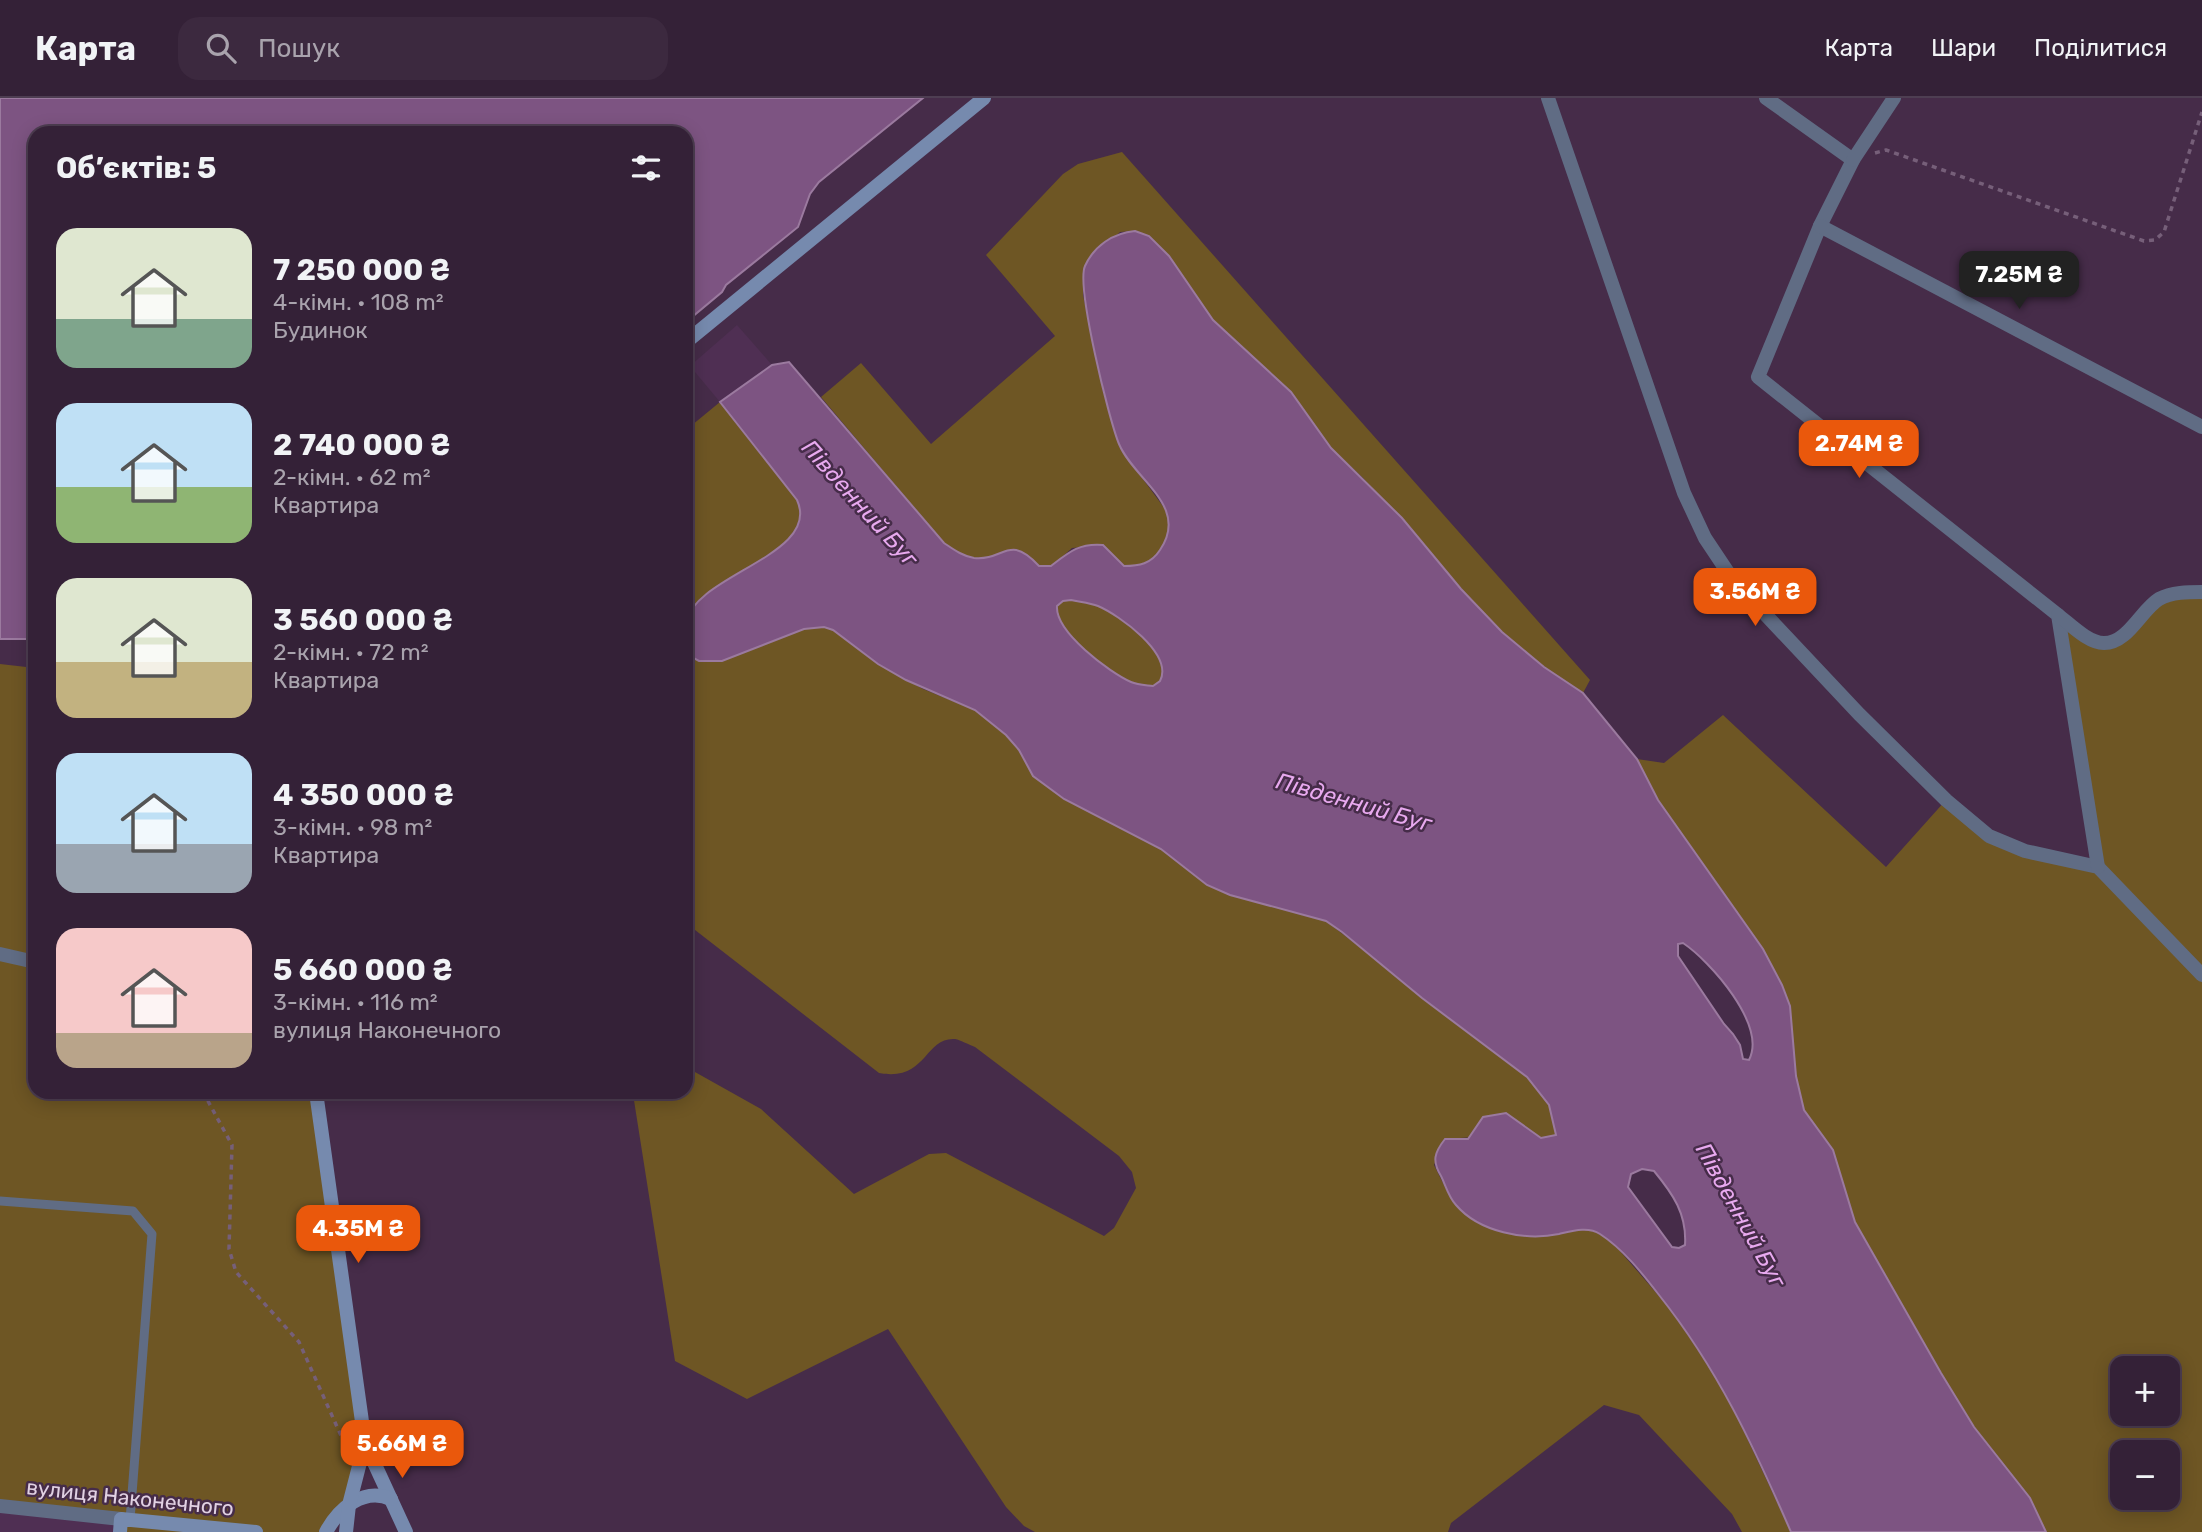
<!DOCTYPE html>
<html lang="uk">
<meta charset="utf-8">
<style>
:root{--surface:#342137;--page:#3c293f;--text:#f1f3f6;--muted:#a9a3ad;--line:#4e3e52;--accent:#ea580c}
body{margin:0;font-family:Rubik,sans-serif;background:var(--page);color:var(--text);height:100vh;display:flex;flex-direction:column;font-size:26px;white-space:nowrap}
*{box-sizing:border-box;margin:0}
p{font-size:23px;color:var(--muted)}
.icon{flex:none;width:38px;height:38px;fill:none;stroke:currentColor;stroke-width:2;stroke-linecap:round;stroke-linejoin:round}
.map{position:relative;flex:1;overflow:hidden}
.side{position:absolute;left:28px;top:28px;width:665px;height:973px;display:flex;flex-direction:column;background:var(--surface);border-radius:21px;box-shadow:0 4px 18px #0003,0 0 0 2px var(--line)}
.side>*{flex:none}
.controls{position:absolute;left:2110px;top:1258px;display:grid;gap:14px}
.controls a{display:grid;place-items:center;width:70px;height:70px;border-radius:14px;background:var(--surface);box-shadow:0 4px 18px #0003,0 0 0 2px var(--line);font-size:35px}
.price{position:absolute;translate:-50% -60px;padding:0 16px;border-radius:14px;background:var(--accent);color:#fff;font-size:23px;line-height:46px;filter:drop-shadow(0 2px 4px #0008)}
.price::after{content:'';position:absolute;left:50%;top:42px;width:21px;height:16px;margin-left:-10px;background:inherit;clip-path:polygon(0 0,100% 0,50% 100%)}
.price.active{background:#222;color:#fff}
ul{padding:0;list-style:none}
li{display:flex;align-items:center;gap:21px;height:175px;padding:0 28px}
li span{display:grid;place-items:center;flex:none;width:196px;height:140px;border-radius:21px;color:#555}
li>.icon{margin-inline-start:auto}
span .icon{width:84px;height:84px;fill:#fffc;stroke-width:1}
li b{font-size:30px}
h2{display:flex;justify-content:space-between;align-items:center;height:84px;padding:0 28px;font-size:30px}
header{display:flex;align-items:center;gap:42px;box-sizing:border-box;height:98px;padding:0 35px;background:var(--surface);border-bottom:2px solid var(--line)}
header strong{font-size:33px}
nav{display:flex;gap:38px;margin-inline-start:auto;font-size:24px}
.search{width:490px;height:63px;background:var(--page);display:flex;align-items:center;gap:18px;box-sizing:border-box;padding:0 24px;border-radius:21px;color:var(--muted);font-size:26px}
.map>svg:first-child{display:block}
</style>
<header>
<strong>Карта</strong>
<div class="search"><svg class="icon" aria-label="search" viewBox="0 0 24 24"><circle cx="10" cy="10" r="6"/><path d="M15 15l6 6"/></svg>Пошук</div>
<nav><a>Карта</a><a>Шари</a><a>Поділитися</a></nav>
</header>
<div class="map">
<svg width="2202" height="1434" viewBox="0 0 2202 1434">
<rect width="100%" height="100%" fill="#462c49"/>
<!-- built -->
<g fill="#4f2f53">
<polygon points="737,227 772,267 720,304 690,268"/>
<polygon points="0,1410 121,1421 120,1434 0,1434"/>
</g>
<!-- green -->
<g fill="#6e5624" fill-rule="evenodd">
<path d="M1122,54L1590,582L1583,595L1544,569L1502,534L1461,491L1363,380L1331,350L1291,294L1213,222L1169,158L1149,138L1134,133L1120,134L1084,169L1083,197L1103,293L1120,350L1168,415V438L1159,454L1151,463L1138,468H1124L1103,447L1072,450L1052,468H1039C1009,435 1005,463 974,460C962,458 953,451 944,445L821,299L861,265L931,346L1055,238L986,157L1063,76L1078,66Z"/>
<path d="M720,304L797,402C816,444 745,468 719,487C705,497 694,508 686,523V332Z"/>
<path d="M2202,494V1434H2046L2030,1400L1974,1329L1941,1275L1855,1124L1837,1065L1804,1012L1796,978L1790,908L1782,887L1763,851L1658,702L1637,661L1664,665L1723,617L1886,769L1946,702L1989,738L2098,769L2058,517L2106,546L2159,501ZM2123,1270H2168V1316H2123ZM2123,1354H2168V1400H2123Z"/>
<path d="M1071,502C1080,504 1090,505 1098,508C1119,517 1174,556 1160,583L1153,588C1146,587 1138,587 1131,584C1109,573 1055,534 1057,508L1063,503Z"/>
<path d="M824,529L833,532L878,566L923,591L975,612L1006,637L1019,652L1033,678L1064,701L1161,751L1207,787L1230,797L1326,823L1527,979L1549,1007L1556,1038L1541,1040L1532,1035L1445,1041L1434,1067L1448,1095L1556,1137L1578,1131L1597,1133L1613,1145L1672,1213L1725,1293L1791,1434H1742L1732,1416L1639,1317L1604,1307L1451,1425L1448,1434H1035L1024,1428L1006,1409L888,1231L747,1301L675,1263L633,996L686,994V969L761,1011L854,1096L929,1056L946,1055L1104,1138L1114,1130L1136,1090L1132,1074L1119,1058L975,949C969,947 961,942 955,941C924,939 927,984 879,975L686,825V556L699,563L804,531Z"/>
<polygon points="0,566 35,570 35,994 316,994 365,1345 349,1407 328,1434 120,1434 121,1422 0,1408"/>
</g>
<!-- water -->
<g fill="#7d5482" stroke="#9b7a9f" stroke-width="2" fill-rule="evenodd">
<polygon points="0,0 923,0 819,84 810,96 798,129 726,187 722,194 686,224 686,35 35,35 35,541 0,541"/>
<path d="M1135,133L1149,138L1169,158L1213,222L1291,294L1331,350L1402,420L1461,491L1502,534L1544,569L1583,595L1637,661L1658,702L1763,851L1782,887L1790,908L1796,978L1804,1012L1833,1052L1855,1124L1941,1275L1974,1329L2030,1400L2046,1434H1791C1754,1349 1718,1271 1659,1197C1642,1175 1623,1151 1600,1136C1588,1128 1572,1133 1559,1136C1525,1143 1479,1134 1456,1107C1448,1098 1446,1088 1441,1078C1432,1063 1434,1055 1445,1041H1468L1483,1019L1506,1015L1541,1040L1556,1037L1549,1007L1527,979L1422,900L1342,834L1326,823L1230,797L1207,787L1161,751L1064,701L1033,678L1019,652L1006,637L975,612L906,582L878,566L833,532L824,529L804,531L722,563H699L686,556C686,546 684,534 686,524C696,476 822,457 797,402L720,304L772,267L789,264L944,445C953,451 962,458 974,460C1005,463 1008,435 1039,468H1051C1069,454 1079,445 1103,447L1124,468C1139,468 1151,466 1160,452C1190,408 1134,382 1119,346C1109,322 1076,188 1085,168C1094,148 1113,135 1135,133ZM1071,502C1080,504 1090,505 1098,508C1119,517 1174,556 1160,583L1153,588C1145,587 1138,587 1131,584C1109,574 1055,534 1057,508L1063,503ZM1683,845C1710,863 1767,927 1749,962L1743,961L1740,947L1733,936L1724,926L1678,858V846ZM1642,1071L1654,1073C1673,1096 1687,1116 1685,1147L1679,1150L1672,1149L1628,1089L1631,1076Z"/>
</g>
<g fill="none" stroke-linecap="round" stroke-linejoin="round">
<!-- path -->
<g stroke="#765f79" stroke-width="3.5" stroke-dasharray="5 5" stroke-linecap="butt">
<polyline points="1875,55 1886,52 2144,143 2155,142 2164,134 2202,14"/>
<polyline points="203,994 232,1047 229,1151 236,1174 299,1244 347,1351"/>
</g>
<!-- lane -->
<polyline stroke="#606c84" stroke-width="9" points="0,1103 133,1113 152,1136 130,1422"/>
<!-- street -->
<g stroke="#606c84" stroke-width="14">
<polyline points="1548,0 1684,395 1705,440 1733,482 1859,616 1946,702 1989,738 2025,753 2098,769 2202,877"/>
<polyline points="1766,0 1853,62 1820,128 1758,279 2058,517 2098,769"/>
<polyline points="1853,62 1894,0"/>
<polyline points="1820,128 2202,329"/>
<path d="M2058,517C2070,526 2088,545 2104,545C2128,545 2141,512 2159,501C2172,494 2188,494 2202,494"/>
<polyline points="0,856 35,864"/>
<polyline points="0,1408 121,1421"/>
</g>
<!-- secondary -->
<g stroke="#768aae" stroke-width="14">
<polyline points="686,244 984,0"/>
<polyline points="316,994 365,1345 406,1434"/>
<polyline points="120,1434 121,1421 256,1434"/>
<path d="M326,1434C339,1410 364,1389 391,1401"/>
<polyline points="346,1434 349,1407 365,1345"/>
</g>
</g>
<g text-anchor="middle" stroke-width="5" stroke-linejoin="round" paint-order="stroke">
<!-- street labels -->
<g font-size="21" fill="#e1d1e3" stroke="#462c49">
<text transform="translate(130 1400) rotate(6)" y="7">вулиця Наконечного</text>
</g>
<!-- water labels -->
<g font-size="23" font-style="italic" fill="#e8a9ef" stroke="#462c49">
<text transform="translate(860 405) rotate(48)" y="8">Південний Буг</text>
<text transform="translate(1354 704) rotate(16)" y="8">Південний Буг</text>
<text transform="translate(1741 1117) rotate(61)" y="8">Південний Буг</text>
</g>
</g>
</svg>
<div class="controls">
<a>+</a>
<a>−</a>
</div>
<b class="price active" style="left:2019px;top:213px">7.25M ₴</b>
<b class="price" style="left:1859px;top:382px">2.74M ₴</b>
<b class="price" style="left:1755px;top:530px">3.56M ₴</b>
<b class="price" style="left:358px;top:1167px">4.35M ₴</b>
<b class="price" style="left:402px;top:1382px">5.66M ₴</b>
<section class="side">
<h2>Об’єктів: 5<svg class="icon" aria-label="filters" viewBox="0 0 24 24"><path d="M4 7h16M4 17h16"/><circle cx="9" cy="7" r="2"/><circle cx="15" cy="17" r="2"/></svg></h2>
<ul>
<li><span style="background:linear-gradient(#dfe7d0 65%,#7fa58c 0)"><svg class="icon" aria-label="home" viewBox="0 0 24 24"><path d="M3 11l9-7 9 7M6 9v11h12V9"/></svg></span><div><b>7 250 000 ₴</b><p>4-кімн. · 108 m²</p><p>Будинок</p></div></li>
<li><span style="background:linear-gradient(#bfe0f5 60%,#8fb573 0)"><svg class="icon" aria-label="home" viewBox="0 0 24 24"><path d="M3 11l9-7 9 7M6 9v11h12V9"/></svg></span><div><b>2 740 000 ₴</b><p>2-кімн. · 62 m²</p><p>Квартира</p></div></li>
<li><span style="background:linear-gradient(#dfe7d0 60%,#c2b280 0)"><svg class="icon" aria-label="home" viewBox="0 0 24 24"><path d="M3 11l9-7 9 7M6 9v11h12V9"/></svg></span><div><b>3 560 000 ₴</b><p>2-кімн. · 72 m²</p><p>Квартира</p></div></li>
<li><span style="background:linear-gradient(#bfe0f5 65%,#9aa5b1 0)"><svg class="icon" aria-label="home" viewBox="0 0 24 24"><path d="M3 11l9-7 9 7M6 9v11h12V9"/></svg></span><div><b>4 350 000 ₴</b><p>3-кімн. · 98 m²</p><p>Квартира</p></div></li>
<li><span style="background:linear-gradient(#f6c9c9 75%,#b9a48a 0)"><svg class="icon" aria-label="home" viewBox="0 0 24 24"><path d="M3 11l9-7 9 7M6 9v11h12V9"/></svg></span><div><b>5 660 000 ₴</b><p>3-кімн. · 116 m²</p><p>вулиця Наконечного</p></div></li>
</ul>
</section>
</div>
